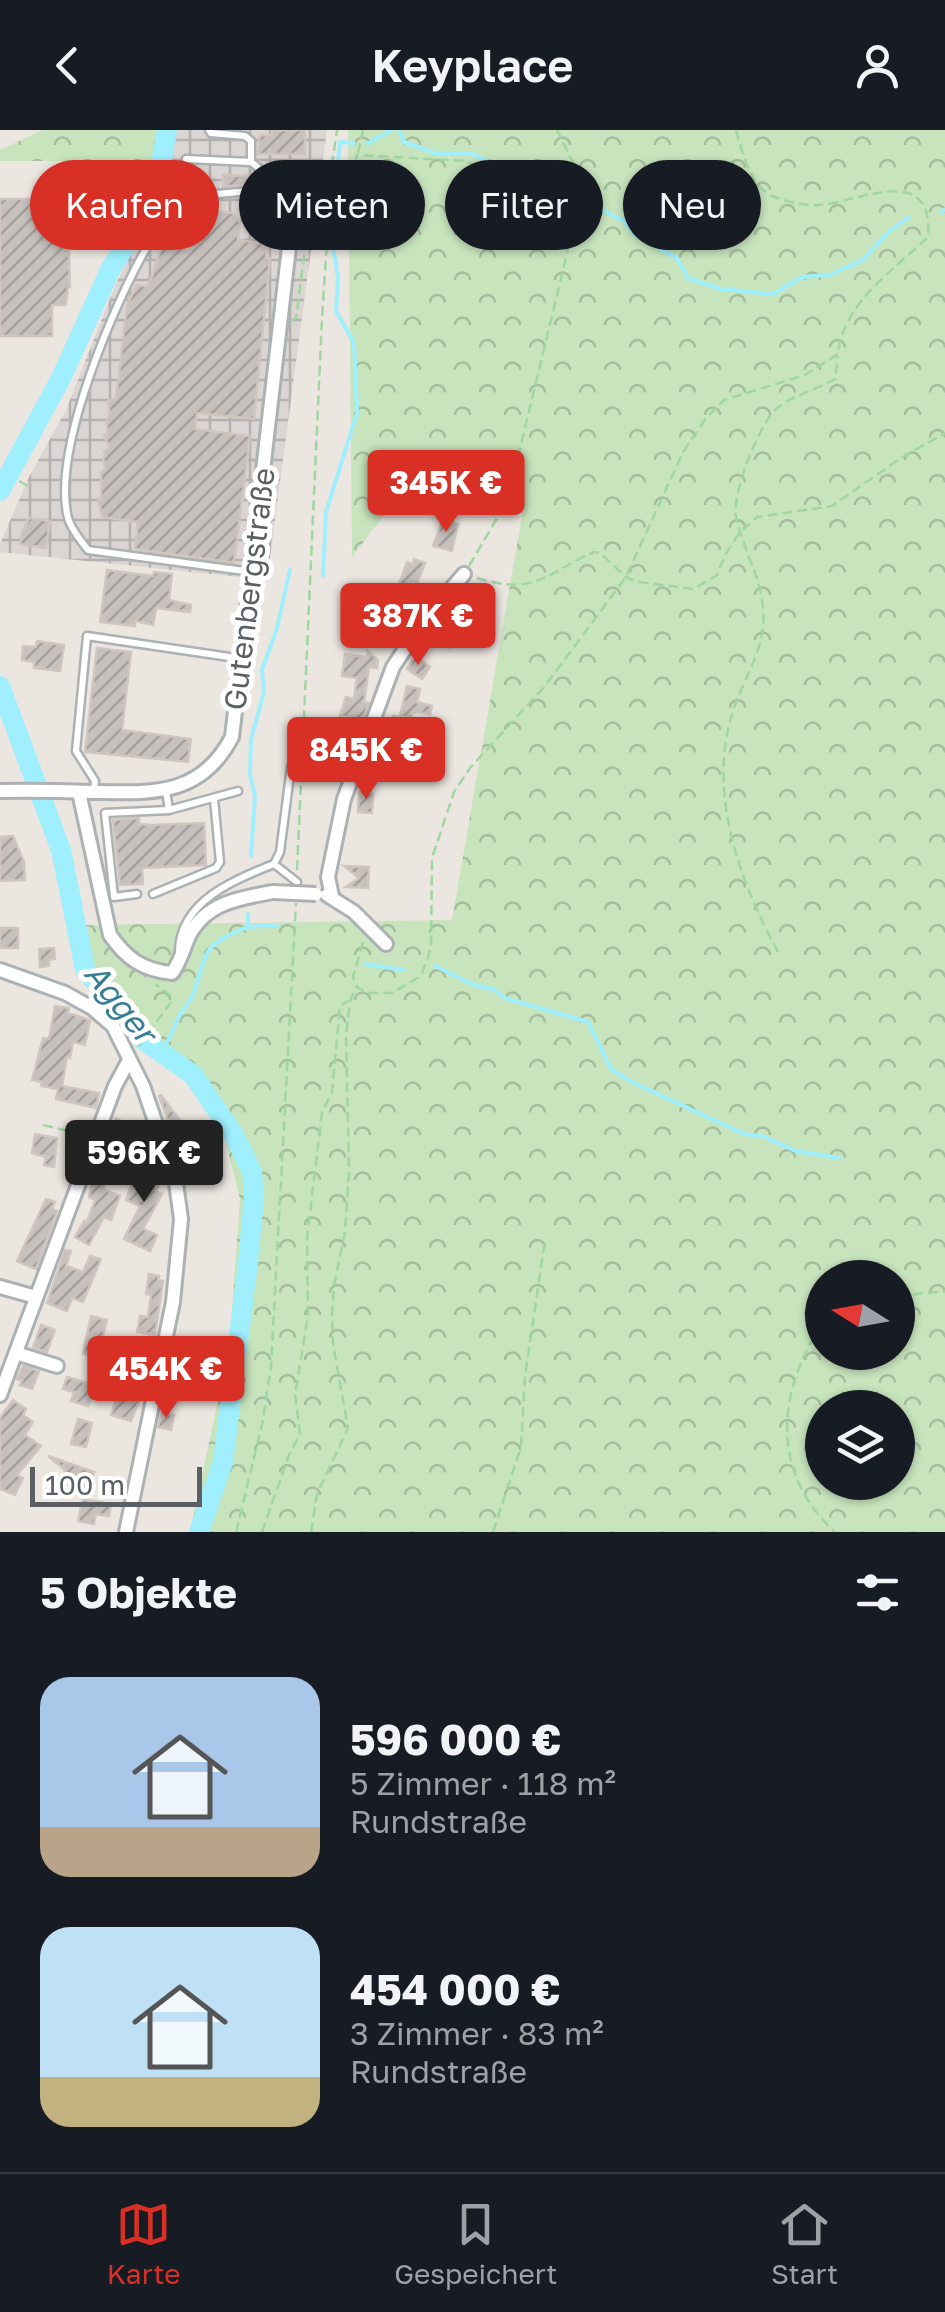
<!DOCTYPE html>
<html lang="de">
<meta charset="utf-8">
<style>
:root{--surface:#171b24;--page:#242831;--text:#f1f3f6;--muted:#9ea1a6;--line:#363941;--accent:#d93025}
body{margin:0;font-family:"Golos Text",sans-serif;background:var(--page);color:var(--text);height:100vh;display:flex;flex-direction:column;font-size:38px;white-space:nowrap}
*{box-sizing:border-box;margin:0}
p{font-size:32px;color:var(--muted)}
.icon{flex:none;width:55px;height:55px;fill:none;stroke:currentColor;stroke-width:2;stroke-linecap:round;stroke-linejoin:round}
.map{position:relative;height:1402px;overflow:hidden}
.details{display:flex;flex-direction:column;background:var(--surface);flex:1}
.details>*{flex:none}
.guide{position:absolute;left:30px;top:30px;width:885px;height:90px;display:flex;gap:20px}
.needle{width:65px;rotate:281deg}
.tools{position:absolute;left:805px;top:1130px;display:grid;gap:20px}
.tools a{display:grid;place-items:center;width:110px;height:110px;border-radius:50%;background:var(--surface);box-shadow:0 2px 8px #0004;font-size:50px}
.scale{position:absolute;left:30px;bottom:25px;width:172px;box-sizing:border-box;padding-left:10px;border:5px solid #595f62;border-top:0;font-size:28px;line-height:35px;white-space:nowrap;color:#595f62;-webkit-text-stroke:8px #fff;paint-order:stroke}
.price{position:absolute;translate:-50% -85px;padding:0 22px;border-radius:10px;background:var(--accent);color:#fff;font-size:32px;line-height:65px;filter:drop-shadow(0 2px 5px #0008)}
.price::after{content:'';position:absolute;left:50%;top:60px;width:30px;height:22px;margin-left:-15px;background:inherit;clip-path:polygon(0 0,100% 0,50% 100%)}
.price.active{background:#222;color:#fff}
ul{padding:0;list-style:none}
li{display:flex;align-items:center;gap:30px;height:250px;padding:0 40px}
li span{display:grid;place-items:center;flex:none;width:280px;height:200px;border-radius:30px;color:#555}
li>.icon{margin-inline-start:auto}
span .icon{width:120px;height:120px;fill:#fffc;stroke-width:1}
li b{font-size:42px}
h2{display:flex;justify-content:space-between;align-items:center;height:120px;padding:0 40px;font-size:42px}
.tag{padding:0 35px;border-radius:45px;background:var(--surface);box-shadow:0 2px 8px #0004;font-size:35px;line-height:90px}
.tag.active{background:var(--accent);color:#fff}
header{display:flex;justify-content:space-between;align-items:center;height:130px;padding:0 40px;background:var(--surface);font-size:45px;font-weight:600}
.tabs{display:flex;justify-content:space-around;align-items:center;height:140px;border-top:2px solid var(--line);background:var(--surface);font-size:28px;color:var(--muted)}
.tabs a{display:grid;justify-items:center;gap:5px}
.tabs .active{color:var(--accent)}
.map>svg:first-child{display:block}
</style>
<header><svg class="icon" aria-label="back" viewBox="0 0 24 24"><path d="M15 5l-7 7 7 7"/></svg>Keyplace<svg class="icon" aria-label="person" viewBox="0 0 24 24"><circle cx="12" cy="8" r="4"/><path d="M4 21q1-7 8-7t8 7"/></svg></header>
<div class="map">
<svg width="945" height="1402" viewBox="0 0 945 1402">
<defs>
<pattern id="industrial-grid" width="8" height="8" patternUnits="userSpaceOnUse" patternTransform="scale(2.5)"><rect width="8" height="8" fill="#dbd6d3"/><path d="M0 4h8M4 0v8" fill="none" stroke="#b5b1af"/></pattern>
<pattern id="forest-crowns" width="20" height="18" patternUnits="userSpaceOnUse" patternTransform="scale(2.5)"><rect width="20" height="18" fill="#c7e4bd"/><path d="M2 6a3 3 0 1 1 6 0M12 15a3 3 0 1 1 6 0" fill="none" stroke="#a5bc9d"/></pattern>
<pattern id="building-hatch" width="6" height="6" patternUnits="userSpaceOnUse" patternTransform="scale(2.5)"><rect width="6" height="6" fill="#c7c1be"/><path d="M-1 1l2-2M0 6l6-6M5 7l2-2" fill="none" stroke="#a5a09e"/></pattern>
</defs>
<rect width="100%" height="100%" fill="#ece6e0"/>
<!-- industrial -->
<polygon fill="url(#industrial-grid)" points="178,0 327,0 267,450 0,422 0,414 29,347 66,280 115,156 163,54"/>
<!-- forest -->
<g fill="url(#forest-crowns)" fill-rule="evenodd">
<polygon points="43,0 178,0 163,54 114,31 0,31 0,20"/>
<path d="M348,0H945V1402H190L229,1219L240,1069L222,998L168,918L74,838L84,795L452,790L523,380L421,337L352,427ZM822,1148H898V1222H822ZM822,1278H898V1352H822Z"/>
</g>
<g fill="none" stroke-linecap="round" stroke-linejoin="round">
<!-- stream -->
<g stroke="#9feffe" stroke-width="4">
<polyline points="399,0 404,12 438,24 471,23 537,55 569,59"/>
<polyline points="367,14 391,0"/>
<polyline points="588,73 624,91 635,105 677,128 688,148 721,159 773,164 802,147 829,145 863,130 887,103 909,87"/>
<polyline points="941,81 945,80"/>
<polyline points="332,88 340,12 354,13"/>
<polyline points="323,446 326,382 357,283 354,213 336,181 338,148 332,110"/>
<polyline points="251,726 255,666 250,644 251,609 264,562 262,540 277,498 290,440"/>
<polyline points="248,797 277,795"/>
<polyline points="365,834 404,840"/>
<polyline points="435,836 474,855 493,859 505,868 588,892 611,939 630,951 744,1004 762,1006 796,1021 839,1028"/>
<path d="M161,922C170,910 172,900 179,887C184,878 192,869 195,859C207,819 205,813 248,797V784"/>
</g>
<!-- river -->
<g stroke="#9feffe" stroke-width="20">
<polyline points="0,361 61,248 111,138 145,85 159,46 167,0"/>
<polyline points="0,556 61,720 85,839 138,906 193,945 234,1005 252,1042 254,1066 248,1133 223,1332 199,1402"/>
</g>
</g>
<!-- building -->
<g fill="url(#building-hatch)" stroke="#d1c6bf" stroke-width="2.5">
<polygon points="273,0 305,0 305,24 258,24 260,5 272,5"/>
<polygon points="50,42 67,42 70,157 68,157 66,175 52,175 52,206 0,206 0,69 50,69"/>
<polygon points="223,45 248,46 248,54 223,57"/>
<polygon points="199,79 233,83 240,92 238,110 268,114 266,127 270,128 254,289 197,283 195,299 250,306 234,433 135,419 138,392 102,387 98,369 101,368 101,342 105,340 103,328 106,326 104,321 110,318 104,305 108,304 106,291 110,283 108,271 116,268 127,176 136,155 147,156 151,149 162,115 189,118 193,84"/>
<polygon points="29,388 50,391 46,418 20,414 22,403"/>
<polygon points="443,389 458,394 452,421 433,416"/>
<polygon points="414,429 425,433 411,470 400,466 402,462 397,460 407,432 413,434"/>
<polygon points="107,440 153,446 154,442 172,444 169,470 191,475 190,482 156,478 153,495 135,491 135,496 100,492"/>
<polygon points="456,468 468,472 462,496 459,495 451,518 435,513"/>
<polygon points="409,475 416,483 403,496 407,498 398,511 379,500 387,486 393,490"/>
<polygon points="37,511 64,515 60,541 34,538 34,532 22,530 23,516 36,517"/>
<polygon points="97,518 131,522 122,600 191,609 188,632 85,622"/>
<polygon points="368,521 378,530 377,538 369,537 364,572 369,573 363,590 340,586 346,567 354,569 357,548 342,546 345,524 367,527"/>
<polygon points="415,526 430,537 422,549 407,539"/>
<polygon points="407,556 420,559 417,572 432,576 430,584 418,582 412,583 411,588 400,586"/>
<polygon points="393,586 406,589 399,612 397,637 365,642 368,633 373,636 375,617 385,618"/>
<polygon points="359,662 373,663 372,683 358,682"/>
<polygon points="139,688 139,694 152,695 204,693 206,735 142,738 143,754 120,755 113,690"/>
<polygon points="13,706 24,732 25,750 0,751 0,707"/>
<polygon points="344,736 369,737 368,758 346,757 359,748"/>
<rect x="0" y="798" width="18" height="20"/>
<polygon points="54,818 55,829 49,830 49,836 40,837 39,819"/>
<polygon points="55,876 69,878 68,883 90,890 85,915 73,912 70,928 67,927 62,956 99,963 96,978 56,969 58,959 41,956 42,952 32,950 43,908 49,909"/>
<polygon points="161,965 188,1001 175,1009 159,966"/>
<polygon points="116,989 137,997 123,1041 111,1036 103,1059 120,1066 111,1090 104,1087 89,1115 75,1107 84,1091 87,1092 95,1070 89,1067 92,1054"/>
<polygon points="35,1004 57,1008 54,1037 44,1035 46,1027 32,1023"/>
<polygon points="194,1016 198,1029 184,1034 179,1021"/>
<polygon points="157,1028 162,1044 156,1061 162,1064 143,1099 157,1105 150,1121 124,1109 140,1076 126,1070 134,1047 142,1050 148,1031"/>
<polygon points="46,1069 55,1072 52,1079 57,1081 36,1139 17,1131"/>
<polygon points="65,1120 71,1121 66,1136 83,1142 90,1126 101,1129 83,1172 72,1168 67,1181 47,1173"/>
<polygon points="149,1144 159,1146 158,1150 163,1151 155,1205 137,1202 140,1186 148,1187 151,1165 146,1164"/>
<polygon points="91,1186 107,1190 101,1214 110,1216 106,1231 83,1224"/>
<polygon points="41,1195 55,1200 47,1222 33,1218"/>
<polygon points="23,1236 39,1241 32,1259 20,1255 22,1251 17,1249"/>
<polygon points="67,1247 98,1256 88,1276 71,1271 74,1262 63,1259"/>
<polygon points="137,1247 147,1250 131,1291 111,1285 118,1261 132,1265"/>
<polygon points="13,1270 26,1279 23,1285 33,1292 25,1305 41,1316 17,1345 23,1348 15,1365 0,1359 0,1288"/>
<polygon points="162,1282 174,1285 171,1300 158,1297"/>
<polygon points="78,1289 92,1293 86,1317 71,1314"/>
<polygon points="48,1326 94,1342 87,1364 60,1355 65,1340"/>
<polygon points="83,1369 111,1374 109,1386 96,1384 94,1394 78,1391"/>
</g>
<g fill="none" stroke-linecap="round" stroke-linejoin="round">
<defs>
<g id="service">
<polyline points="209,0 211,3 245,6 251,11 251,32"/>
<polyline points="186,29 251,32 284,58"/>
<path d="M252,442L88,420C81,411 71,399 68,388C51,320 115,170 151,110C160,95 173,81 183,67L284,58"/>
<polyline points="94,661 95,651 76,621 87,506 243,529"/>
<polyline points="166,661 169,680 238,661"/>
<polyline points="274,734 280,722 291,637"/>
<polyline points="137,764 114,767 105,683 169,680"/>
<polyline points="153,764 216,738 220,732 214,669"/>
<path d="M179,820C181,771 235,749 274,734L297,752"/>
</g>
<g id="minor">
<path d="M0,661C32,660 64,661 95,662C154,663 201,666 232,607L291,100L285,58"/>
<path d="M79,662L110,805C126,828 142,840 172,843C181,831 183,819 189,806C206,773 239,768 273,762"/>
<polyline points="327,765 354,782 386,814"/>
<polyline points="332,766 328,747 344,669 393,537 424,490 464,444"/>
<polyline points="0,840 65,863 92,878 113,896 143,956 176,1053 181,1089 173,1172 126,1402"/>
<polyline points="0,1157 36,1167"/>
<polyline points="16,1223 57,1236"/>
<polyline points="0,1265 115,956 129,930"/>
</g>
</defs>
<!-- service casing -->
<use href="#service" stroke="#acb1b4" stroke-width="11"/>
<!-- minor casing -->
<use href="#minor" stroke="#acb1b4" stroke-width="18"/>
<!-- path -->
<g stroke="#a1d6a0" stroke-width="2.5" stroke-dasharray="10 5" stroke-linecap="butt">
<polyline points="358,23 363,0"/>
<polyline points="291,191 296,188 308,96 341,95 357,25 466,31 531,67 575,80"/>
<polyline points="19,351 28,356"/>
<polyline points="469,436 499,385 518,327 570,111 579,62 576,39 557,0"/>
<path d="M477,448C537,466 544,444 594,422L600,423L626,447L638,452L693,459L716,446L727,422L740,402L757,387L832,376L901,328L945,303"/>
<polyline points="297,740 322,188 332,34 337,0"/>
<path d="M363,812L353,847L357,857L367,863H392L421,846L431,818L432,728L454,662L470,638L545,556L626,447L683,322L706,288L724,270L805,245L838,224C842,174 895,139 928,107C934,31 860,72 818,75C806,76 783,71 772,66C749,54 743,23 736,0"/>
<path d="M778,822C739,750 707,662 733,581C742,552 760,528 763,496C767,455 744,425 736,386C731,366 759,296 774,281C789,266 817,260 835,249L838,226"/>
<polyline points="139,916 171,872 170,865 155,854"/>
<polyline points="43,995 86,1005"/>
<polyline points="898,1166 945,1161"/>
<path d="M822,1194C776,1263 771,1344 835,1402"/>
<polyline points="236,1402 262,1295 271,1236 296,773"/>
<polyline points="262,1402 289,1325 300,1304 295,1265 308,1185 307,1108 322,982 332,962 340,876 348,871"/>
<polyline points="311,1402 317,1364 348,1298 333,1214 332,1187 334,1155 345,1102 349,1041 346,906 350,871 356,858"/>
<polyline points="493,1402 521,1317 525,1246 545,1110"/>
</g>
<!-- service -->
<use href="#service" stroke="#fff" stroke-width="6"/>
<!-- minor -->
<use href="#minor" stroke="#fff" stroke-width="12"/>
<defs>
<polyline id="minor-bridge" points="273,762 316,764"/>
</defs>
<!-- minor-bridge casing -->
<use href="#minor-bridge" stroke="#acb1b4" stroke-width="18" stroke-linecap="butt"/>
<!-- minor-bridge -->
<use href="#minor-bridge" stroke="#fff" stroke-width="12"/>
</g>
<g text-anchor="middle" stroke-width="10" stroke-linejoin="round" paint-order="stroke">
<!-- street labels -->
<g font-size="30" fill="#595f62" stroke="#fff">
<text transform="translate(250 459) rotate(-83)" y="10">Gutenbergstraße</text>
</g>
<!-- water labels -->
<g font-size="32" font-style="italic" fill="#367e95" stroke="#fff">
<text transform="translate(120 873) rotate(51)" y="11">Agger</text>
</g>
</g>
</svg>
<div class="tools">
<a><svg class="needle" viewBox="-14 -14 28 28"><path d="M0-13l5 13h-10z" fill="#e53935"/><path d="M0 13l5-13h-10z" fill="#9ea1a6"/></svg></a>
<a><svg class="icon" aria-label="layers" viewBox="0 0 24 24"><path d="M12 4l9 5-9 5-9-5zM3 14l9 5 9-5"/></svg></a>
</div>
<div class="scale">100 m</div>
<b class="price" style="left:446px;top:405px">345K €</b>
<b class="price" style="left:418px;top:538px">387K €</b>
<b class="price" style="left:366px;top:672px">845K €</b>
<b class="price active" style="left:144px;top:1075px">596K €</b>
<b class="price" style="left:166px;top:1291px">454K €</b>
<div class="guide">
<a class="tag active">Kaufen</a>
<a class="tag">Mieten</a>
<a class="tag">Filter</a>
<a class="tag">Neu</a>
</div>
</div>
<section class="details">
<h2>5 Objekte<svg class="icon" aria-label="filters" viewBox="0 0 24 24"><path d="M4 7h16M4 17h16"/><circle cx="9" cy="7" r="2"/><circle cx="15" cy="17" r="2"/></svg></h2>
<ul>
<li><span style="background:linear-gradient(#a9c7e8 75%,#b9a48a 0)"><svg class="icon" aria-label="home" viewBox="0 0 24 24"><path d="M3 11l9-7 9 7M6 9v11h12V9"/></svg></span><div><b>596 000 €</b><p>5 Zimmer · 118 m²</p><p>Rundstraße</p></div></li>
<li><span style="background:linear-gradient(#bfe0f5 75%,#c2b280 0)"><svg class="icon" aria-label="home" viewBox="0 0 24 24"><path d="M3 11l9-7 9 7M6 9v11h12V9"/></svg></span><div><b>454 000 €</b><p>3 Zimmer · 83 m²</p><p>Rundstraße</p></div></li>
</ul>
</section>
<nav class="tabs">
<a class="active"><svg class="icon" aria-label="map" viewBox="0 0 24 24"><path d="M3 6l6-2 6 2 6-2v14l-6 2-6-2-6 2zM9 4v14M15 6v14"/></svg>Karte</a>
<a><svg class="icon" aria-label="saved" viewBox="0 0 24 24"><path d="M7 4h10v16l-5-4-5 4z"/></svg>Gespeichert</a>
<a><svg class="icon" aria-label="home" viewBox="0 0 24 24"><path d="M3 11l9-7 9 7M6 9v11h12V9"/></svg>Start</a>
</nav>
